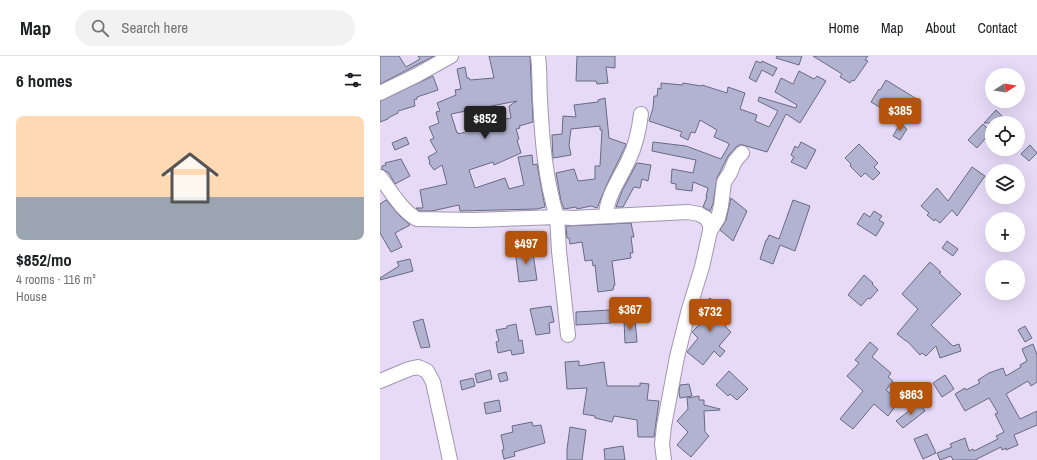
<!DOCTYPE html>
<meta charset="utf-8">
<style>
:root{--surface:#fff;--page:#f2f2f2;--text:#202124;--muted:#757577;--line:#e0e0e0;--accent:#b45309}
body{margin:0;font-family:"Archivo Narrow",sans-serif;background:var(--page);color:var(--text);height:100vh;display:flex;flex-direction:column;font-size:15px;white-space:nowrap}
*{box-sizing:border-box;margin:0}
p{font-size:13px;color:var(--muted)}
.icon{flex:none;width:22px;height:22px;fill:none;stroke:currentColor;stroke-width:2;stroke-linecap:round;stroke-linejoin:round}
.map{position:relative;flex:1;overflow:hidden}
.drawer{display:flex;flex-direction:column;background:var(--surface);width:380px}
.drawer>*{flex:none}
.needle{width:26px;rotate:78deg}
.buttons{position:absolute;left:605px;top:12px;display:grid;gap:8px}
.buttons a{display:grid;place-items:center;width:40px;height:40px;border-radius:50%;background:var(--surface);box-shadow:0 4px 16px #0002;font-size:20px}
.price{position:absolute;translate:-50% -34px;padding:0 9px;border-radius:4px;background:var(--accent);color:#fff;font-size:13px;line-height:26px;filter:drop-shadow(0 1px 2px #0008)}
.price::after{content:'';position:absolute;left:50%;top:24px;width:12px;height:9px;margin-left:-6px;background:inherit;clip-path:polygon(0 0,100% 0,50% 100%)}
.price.current{background:#222;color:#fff}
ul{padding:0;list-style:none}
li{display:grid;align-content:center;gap:8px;height:212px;padding:0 16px}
li span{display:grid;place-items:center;height:124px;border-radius:8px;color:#555}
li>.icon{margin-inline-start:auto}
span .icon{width:72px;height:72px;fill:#fffc;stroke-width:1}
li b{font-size:17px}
h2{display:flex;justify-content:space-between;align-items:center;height:48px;padding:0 16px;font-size:17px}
header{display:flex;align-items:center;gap:24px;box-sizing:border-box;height:56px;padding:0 20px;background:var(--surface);border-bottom:1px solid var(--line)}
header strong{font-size:19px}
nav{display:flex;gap:22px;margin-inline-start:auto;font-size:14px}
.search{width:280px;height:36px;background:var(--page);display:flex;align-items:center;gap:10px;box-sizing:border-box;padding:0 14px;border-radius:22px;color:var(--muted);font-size:15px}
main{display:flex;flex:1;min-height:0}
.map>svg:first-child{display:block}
</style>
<header>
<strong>Map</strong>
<div class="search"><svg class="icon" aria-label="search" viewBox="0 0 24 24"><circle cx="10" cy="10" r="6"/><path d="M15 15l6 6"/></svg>Search here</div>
<nav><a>Home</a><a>Map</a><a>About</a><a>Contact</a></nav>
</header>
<main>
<section class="drawer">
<h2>6 homes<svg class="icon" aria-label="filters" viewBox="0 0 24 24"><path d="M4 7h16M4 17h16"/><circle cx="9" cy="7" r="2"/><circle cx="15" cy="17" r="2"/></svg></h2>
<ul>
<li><span style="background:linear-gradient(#ffd9b3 65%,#9aa5b1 0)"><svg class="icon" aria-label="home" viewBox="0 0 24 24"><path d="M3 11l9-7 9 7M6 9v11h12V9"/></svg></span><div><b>$852/mo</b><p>4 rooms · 116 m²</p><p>House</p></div></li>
</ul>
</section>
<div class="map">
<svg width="657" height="404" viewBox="0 0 657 404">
<rect width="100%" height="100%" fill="#e6daf7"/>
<!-- building -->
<g fill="#b1b3d1" stroke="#686a84" fill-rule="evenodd">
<polygon points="0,0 19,0 26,11 40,3 38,0 54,0 0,28"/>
<path d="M109,0H150L153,66L139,70L140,72L136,73L139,83L137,84L141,97L114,109L113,106L89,114L95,132L125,122L129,133L144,129L138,101L152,99L153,109L157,108L165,151L157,153L80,155L79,149L52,155H40L36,152H43L40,134L67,128L62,109L54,114L49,107L50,106L48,101L57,96L50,84L54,82L49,71L59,67L56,56L60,55L57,47L76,39L75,34L81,33L77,13L85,11L87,22H89L90,24L114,22ZM137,45L129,50L131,62L116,65L114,57L97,67L100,71L79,78V77H77L71,58Z"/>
<polygon points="197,0 235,0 235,12 226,11 228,27 217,28 216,25 196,25"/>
<polygon points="397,0 422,0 419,9 396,2"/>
<polygon points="433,0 488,0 485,4 488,5 474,25 472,24 470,27 460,21 462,18"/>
<polygon points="376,5 381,7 382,5 397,12 393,20 382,14 376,26 369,22"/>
<polygon points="419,15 434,23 437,20 446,25 420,67 406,58 387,96 363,89 359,89 356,91 348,100 337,122 333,148 330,155 323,151 327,141 326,141 328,132 313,126 312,135 296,133 296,128 291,127 292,113 313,117 316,104 272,95 273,86 306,90 341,103 349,89 348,87 334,81 337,74 320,64 315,77 311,76 308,84 300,80 302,76 269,65 273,52 274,40 277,40 278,32 281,33 281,27 302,29 303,27 321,30 322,29 347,37 348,31 365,37 360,53 377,59 375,65 389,71 398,55 378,45 379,41 416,52 417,49 395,36 401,22 413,28"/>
<polygon points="53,20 58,34 37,41 37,43 34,44 35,50 18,55 18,57 8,62 8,63 0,66 0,45"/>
<polygon points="506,24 540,45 527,64 510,53 508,56 491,46 499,33 500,34"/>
<polygon points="225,42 229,82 246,88 246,89 227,128 217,152 211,150 197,153 196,151 184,153 181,145 176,117 194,113 198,125 215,123 215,110 220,110 222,74 220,74 220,70 191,73 189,89 191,99 173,102 172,79 182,78 183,60 196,61 194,49 218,46 218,44"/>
<polygon points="616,54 625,63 621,67 604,67"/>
<polygon points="520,68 527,73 520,84 513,80"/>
<polygon points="603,68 611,76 597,92 588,84"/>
<polygon points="26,81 29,88 15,94 12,87"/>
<polygon points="421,86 436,94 426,113 411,106 414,101 411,99 415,90 418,92"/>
<polygon points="479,88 498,107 494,111 500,117 493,124 485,117 481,121 470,110 471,108 465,102"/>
<polygon points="650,89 657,97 649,105 641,98"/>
<polygon points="21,103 30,120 15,128 9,117 2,113 2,110 6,109 5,107"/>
<polygon points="257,107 271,109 268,125 262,123 260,132 254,131 243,151 236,151 242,135"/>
<polygon points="592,111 605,120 577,160 572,154 560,167 555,163 554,165 547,159 549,157 541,150 557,132 568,145"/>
<polygon points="351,142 367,155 353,185 340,174 346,164"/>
<polygon points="6,144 20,160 30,169 15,177 22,191 11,196 0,177 0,148"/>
<polygon points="413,144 430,150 415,195 400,189 393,208 380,203 386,184 387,184 389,179 399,183"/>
<polygon points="494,155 502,160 499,164 504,167 496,180 477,168 484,157 490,161"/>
<polygon points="251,167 254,181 251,181 253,197 250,197 251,202 232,205 235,229 234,229 233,234 218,236 215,209 213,210 212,204 205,205 202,186 190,188 189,182 187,182 186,170"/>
<polygon points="567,185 578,193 573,200 562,192"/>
<polygon points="152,191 157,224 139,226 135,193"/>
<polygon points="30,203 33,215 0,224 0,222 19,210 17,206"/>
<polygon points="550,206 561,216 559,217 581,238 551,269 573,290 579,288 581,295 560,302 556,290 546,300 542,297 540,299 527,285 526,285 517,278 538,253 522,238"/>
<polygon points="484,219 493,227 492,228 498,234 490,243 488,242 481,250 468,239"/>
<polygon points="330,242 351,264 345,270 351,276 339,290 345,295 340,301 334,295 323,309 307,296 318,282 312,276 326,262 318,254"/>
<polygon points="171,250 174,266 169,267 170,277 156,279 150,253"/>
<polygon points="230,254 231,267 196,269 196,256"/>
<polygon points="43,263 50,291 41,292 33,266"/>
<polygon points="244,263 255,263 257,286 245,287"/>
<polygon points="136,268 139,285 142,284 144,297 132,299 131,294 118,297 116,286 119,285 116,274 127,272 127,270"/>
<polygon points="645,270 652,282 645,286 638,274"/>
<polygon points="490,286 498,293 492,301 511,317 508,321 513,325 506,334 519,345 508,360 494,348 473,373 460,363 483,335 467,320 479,307 475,304"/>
<polygon points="653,288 657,299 657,326 651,330 648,325 626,338 640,363 657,355 657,369 634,379 638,389 626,394 626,392 622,394 621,391 595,404 573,404 571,400 560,404 557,397 572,391 570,388 585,382 589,395 593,393 594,395 618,383 616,380 624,376 615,358 618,357 609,342 585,355 575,338 585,332 586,334 600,327 598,324 609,317 623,312 626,320 641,311 640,309 647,305 642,293"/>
<polygon points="199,305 199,310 224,306 227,330 260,330 260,327 269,328 267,344 279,345 274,381 258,381 257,364 234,360 232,366 215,362 215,360 203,358 207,332 187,333 185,306"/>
<polygon points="110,314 112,323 97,327 95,318"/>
<polygon points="349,315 368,333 357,344 350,338 348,340 336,329"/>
<polygon points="126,316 128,324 120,326 118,318"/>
<polygon points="565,319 574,333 562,341 553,327"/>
<polygon points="93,322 95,330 82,334 80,325"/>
<polygon points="309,328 312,340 300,342 299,336 300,329"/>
<polygon points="319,340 319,344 324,344 324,349 340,353 340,354 324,355 325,376 329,380 311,401 297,389 308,376 297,365 308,353 307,342"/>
<polygon points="119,344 121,355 106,358 104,347"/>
<polygon points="539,347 545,355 523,372 516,365"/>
<polygon points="152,366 153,370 161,369 165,387 134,396 135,400 124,403 122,394 124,393 121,379 133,376 132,370"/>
<polygon points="190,371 206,374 202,404 187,404 187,393"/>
<polygon points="547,378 556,397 543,403 534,383"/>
<polygon points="243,390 245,404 225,404 224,393"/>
</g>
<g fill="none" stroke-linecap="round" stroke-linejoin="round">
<defs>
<g id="minor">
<path d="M158,0C160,14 159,28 160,43C162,82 165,123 177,161L192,162L308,156L319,158L326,162L330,168V175L322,211L309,253L297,301L284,370L282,388L284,404"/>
<polyline points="0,37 37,19 71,0"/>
<path d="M0,121C11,135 21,154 37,163L93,164L177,161L179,195L188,279"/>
<path d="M226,160C226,141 241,121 249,103C256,89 259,74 261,58"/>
<polyline points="330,175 338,162 341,150 344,126 350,117 355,105 362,97"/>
<polyline points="0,325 29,313 38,311 47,315 53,326 70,404"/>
</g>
</defs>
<!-- minor casing -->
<use href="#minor" stroke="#a296b1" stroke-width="16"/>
<!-- minor -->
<use href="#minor" stroke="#fff" stroke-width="14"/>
</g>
</svg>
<div class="buttons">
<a><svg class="needle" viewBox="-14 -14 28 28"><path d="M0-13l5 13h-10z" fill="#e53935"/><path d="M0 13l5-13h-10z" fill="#757577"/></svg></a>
<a><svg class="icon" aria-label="locate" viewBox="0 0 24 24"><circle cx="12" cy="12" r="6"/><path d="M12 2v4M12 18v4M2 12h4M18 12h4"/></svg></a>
<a><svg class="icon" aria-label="layers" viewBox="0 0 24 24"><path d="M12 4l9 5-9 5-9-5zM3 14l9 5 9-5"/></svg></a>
<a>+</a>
<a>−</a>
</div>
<b class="price" style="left:520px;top:76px">$385</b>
<b class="price current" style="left:105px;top:84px">$852</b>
<b class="price" style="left:146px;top:209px">$497</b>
<b class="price" style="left:250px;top:275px">$367</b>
<b class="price" style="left:330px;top:277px">$732</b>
<b class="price" style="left:531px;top:360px">$863</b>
</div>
</main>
